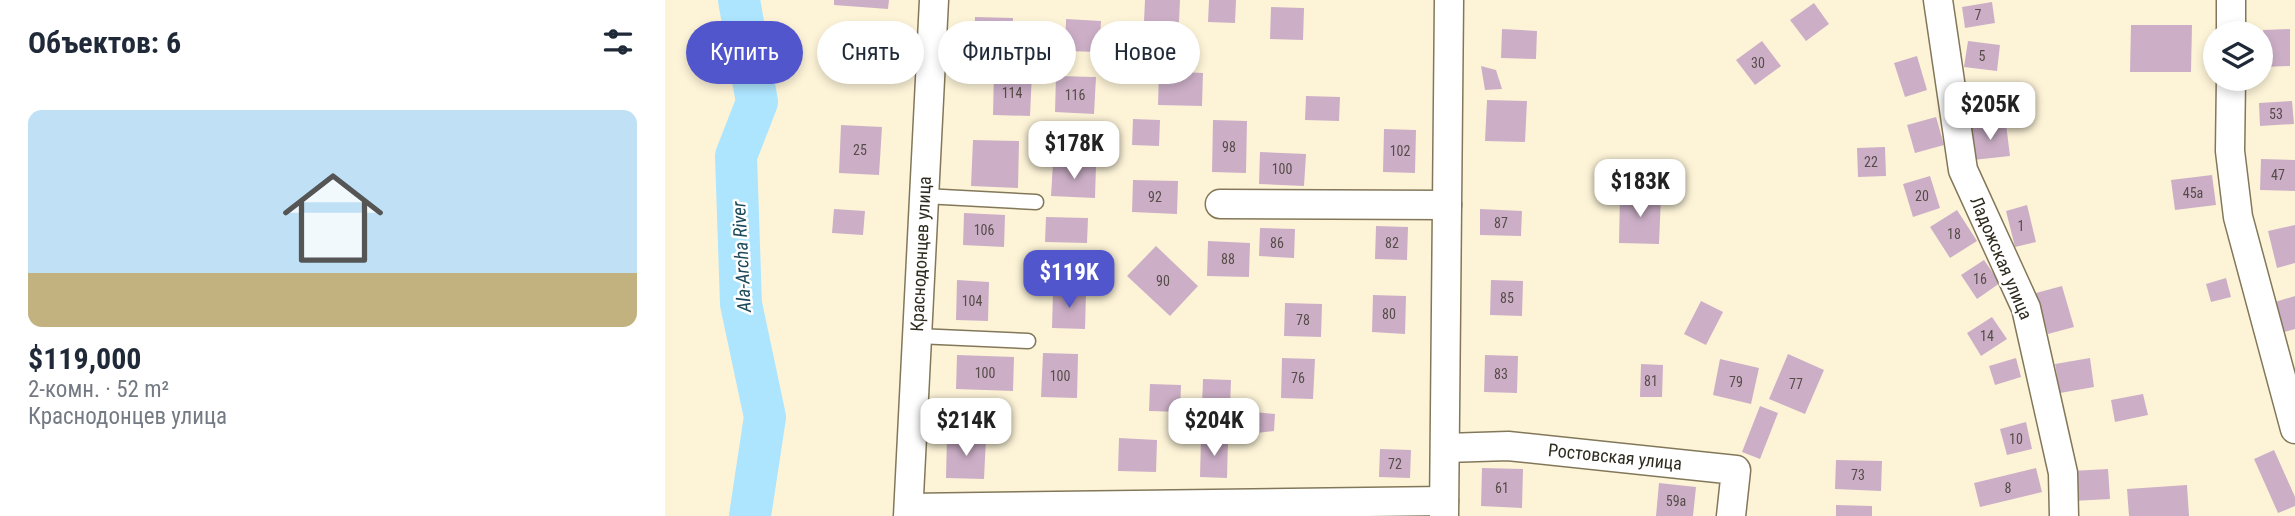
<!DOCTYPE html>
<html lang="ru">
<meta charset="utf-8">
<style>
:root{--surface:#fff;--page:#f2f2f3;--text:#1f2937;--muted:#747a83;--accent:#5256cd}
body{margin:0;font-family:"Roboto Condensed",sans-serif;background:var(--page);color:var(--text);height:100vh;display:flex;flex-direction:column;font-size:26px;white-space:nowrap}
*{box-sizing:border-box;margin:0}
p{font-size:23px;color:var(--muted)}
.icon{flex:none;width:38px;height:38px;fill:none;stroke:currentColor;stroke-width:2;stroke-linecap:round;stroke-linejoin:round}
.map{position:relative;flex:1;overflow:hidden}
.details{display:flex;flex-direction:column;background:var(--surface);width:665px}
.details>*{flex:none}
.top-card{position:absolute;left:21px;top:21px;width:665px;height:63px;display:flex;gap:14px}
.controls{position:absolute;left:1538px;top:21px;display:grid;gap:14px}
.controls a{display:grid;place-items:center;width:70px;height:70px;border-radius:50%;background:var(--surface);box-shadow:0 4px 10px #0003;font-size:35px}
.price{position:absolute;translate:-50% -60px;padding:0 16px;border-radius:14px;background:#fff;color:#222;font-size:23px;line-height:46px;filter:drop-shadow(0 2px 4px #0008)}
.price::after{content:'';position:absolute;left:50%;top:42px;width:21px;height:16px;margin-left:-10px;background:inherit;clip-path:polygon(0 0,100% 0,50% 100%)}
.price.active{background:var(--accent);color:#fff}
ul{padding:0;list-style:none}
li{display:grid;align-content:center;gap:14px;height:371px;padding:0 28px}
li span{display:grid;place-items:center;height:217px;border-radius:14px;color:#555}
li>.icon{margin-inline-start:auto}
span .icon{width:126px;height:126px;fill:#fffc;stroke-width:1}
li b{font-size:30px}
h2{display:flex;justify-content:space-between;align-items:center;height:84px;padding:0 28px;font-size:30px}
.tag{padding:0 24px;border-radius:32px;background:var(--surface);box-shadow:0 4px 10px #0003;font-size:24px;line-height:63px}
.tag.active{background:var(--accent);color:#fff}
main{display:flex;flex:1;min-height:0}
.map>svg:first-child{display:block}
</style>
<main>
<section class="details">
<h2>Объектов: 6<svg class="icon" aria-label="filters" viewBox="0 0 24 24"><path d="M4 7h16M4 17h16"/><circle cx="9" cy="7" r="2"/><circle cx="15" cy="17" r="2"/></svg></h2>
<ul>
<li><span style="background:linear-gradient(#bfe0f5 75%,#c2b280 0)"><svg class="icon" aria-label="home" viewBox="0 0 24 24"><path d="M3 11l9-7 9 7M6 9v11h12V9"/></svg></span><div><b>$119,000</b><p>2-комн. · 52 m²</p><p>Краснодонцев улица</p></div></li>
</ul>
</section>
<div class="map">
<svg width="1630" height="516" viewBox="0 0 1630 516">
<rect width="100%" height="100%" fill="#fdf4d8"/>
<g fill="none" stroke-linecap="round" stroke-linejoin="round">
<!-- river -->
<polyline stroke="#ade5ff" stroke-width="42" points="74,0 92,102 71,156 76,304 100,417 85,516"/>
</g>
<!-- building -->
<g fill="#ccafc7">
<polygon points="169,0 224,0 223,9 169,5"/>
<polygon points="480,0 515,0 514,22 479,21"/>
<polygon points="544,0 571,0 570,23 543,22"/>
<polygon points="1327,2 1330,23 1300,28 1297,7"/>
<polygon points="1149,3 1164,24 1141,41 1125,20"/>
<polygon points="606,7 639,8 638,40 605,39"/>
<polygon points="310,17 348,18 347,47 309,46"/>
<polygon points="401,19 436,21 434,52 400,51"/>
<polygon points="1466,25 1527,25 1526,72 1465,72"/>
<polygon points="837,29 872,31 871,59 836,58"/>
<polygon points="1625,29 1625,66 1598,67 1598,30"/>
<polygon points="1097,41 1116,66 1090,85 1071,60"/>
<polygon points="1303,41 1335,45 1332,71 1299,67"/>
<polygon points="1252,56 1262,90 1240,97 1229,63"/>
<polygon points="816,66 831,70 837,89 820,90"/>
<polygon points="329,71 367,72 365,116 328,115"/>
<polygon points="494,71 538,73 537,106 493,105"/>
<polygon points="391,76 431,77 429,114 390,112"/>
<polygon points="641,96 675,97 674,121 640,120"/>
<polygon points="822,100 862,101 860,142 820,141"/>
<polygon points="1627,101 1629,124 1595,126 1594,103"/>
<polygon points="1271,117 1279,145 1250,153 1242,125"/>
<polygon points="468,119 495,120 494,146 467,145"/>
<polygon points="548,120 582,121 581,173 547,172"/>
<polygon points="1341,124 1345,156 1308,160 1304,128"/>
<polygon points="176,125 217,127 214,175 174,173"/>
<polygon points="719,129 751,130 750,173 718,172"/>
<polygon points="308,140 354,141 353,188 306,186"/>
<polygon points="1220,147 1221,176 1193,177 1192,148"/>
<polygon points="595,152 641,154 639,186 594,184"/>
<polygon points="1596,159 1630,160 1630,191 1595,190"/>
<polygon points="388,163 431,165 430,198 386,196"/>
<polygon points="1547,175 1551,205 1510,210 1506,180"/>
<polygon points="1265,176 1275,208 1248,217 1238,184"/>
<polygon points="468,180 513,181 512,214 467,212"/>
<polygon points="955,195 996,196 994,244 954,243"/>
<polygon points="1362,205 1371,242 1350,247 1341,211"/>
<polygon points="169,209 200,211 198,235 167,233"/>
<polygon points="815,209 857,211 856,236 815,235"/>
<polygon points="1292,210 1312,241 1285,258 1265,227"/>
<polygon points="299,213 340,215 339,247 298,245"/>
<polygon points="381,217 423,218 422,243 380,242"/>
<polygon points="1630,225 1630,263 1612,268 1603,231"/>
<polygon points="711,226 743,227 742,260 710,259"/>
<polygon points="595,228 630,229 629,258 594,256"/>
<polygon points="543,241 585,243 584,277 542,276"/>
<polygon points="491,246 533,286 505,316 462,276"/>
<polygon points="1319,260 1335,283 1312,299 1296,275"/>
<polygon points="1561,278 1566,297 1546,302 1541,284"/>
<polygon points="292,280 324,282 323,321 291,320"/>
<polygon points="826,280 858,281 857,316 825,315"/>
<polygon points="1397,286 1409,327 1383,334 1371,293"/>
<polygon points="388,292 421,293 420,329 387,328"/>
<polygon points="708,295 741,296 740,334 707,332"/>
<polygon points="1630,296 1630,329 1619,332 1610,302"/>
<polygon points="1036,301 1058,312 1041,345 1019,334"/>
<polygon points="620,303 657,304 656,337 619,336"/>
<polygon points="1327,317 1342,339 1316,356 1302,333"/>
<polygon points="378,353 413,354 412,398 376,397"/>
<polygon points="1123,354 1159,370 1140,414 1104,399"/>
<polygon points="292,355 349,357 348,391 291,389"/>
<polygon points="820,355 853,356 852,393 819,392"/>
<polygon points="617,358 650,359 648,399 616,398"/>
<polygon points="1351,358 1356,377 1330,385 1324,366"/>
<polygon points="1425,358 1429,387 1395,393 1390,364"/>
<polygon points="1055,359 1094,368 1086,404 1048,395"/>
<polygon points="976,364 998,365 997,397 975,397"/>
<polygon points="538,379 566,380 565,408 537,407"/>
<polygon points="485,384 516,385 515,412 484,411"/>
<polygon points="1478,394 1483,415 1450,422 1446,400"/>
<polygon points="1095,406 1113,413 1095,459 1077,452"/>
<polygon points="589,412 610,414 609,431 591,433"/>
<polygon points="1361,422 1367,449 1342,455 1335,429"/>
<polygon points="282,436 321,438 319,479 281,478"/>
<polygon points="454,438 492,440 491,472 453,471"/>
<polygon points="536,439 563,440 562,478 535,477"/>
<polygon points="715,449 746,450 745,478 714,477"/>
<polygon points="1609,450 1630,497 1630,506 1613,513 1589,459"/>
<polygon points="1171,460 1217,461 1216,491 1170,489"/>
<polygon points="817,468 858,469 857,508 816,506"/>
<polygon points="1371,468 1377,492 1315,507 1309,483"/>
<polygon points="1443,469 1445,499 1408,501 1406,471"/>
<polygon points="994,483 1031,487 1028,516 991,516"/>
<polygon points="1522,485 1524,516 1464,516 1462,489"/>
<polygon points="1171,505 1207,506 1207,516 1171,516"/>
</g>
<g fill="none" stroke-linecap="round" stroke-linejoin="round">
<defs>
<g id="lane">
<polyline points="266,57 375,61"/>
<polyline points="259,196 371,202"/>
<polyline points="252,336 363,341"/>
</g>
<g id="street">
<polyline points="1273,0 1298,170 1361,308 1398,473 1399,516"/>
<polyline points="1566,33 1566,0"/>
<polyline points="1566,79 1565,151 1573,217 1630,429"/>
<polyline points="555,204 782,205"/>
<polyline points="781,448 843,446 1071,470 1066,516"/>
<polyline points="244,508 779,501"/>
<polyline points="243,516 269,0"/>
<polyline points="779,516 784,0"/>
</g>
</defs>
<!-- lane casing -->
<use href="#lane" stroke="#827758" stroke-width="17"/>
<!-- street casing -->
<use href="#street" stroke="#827758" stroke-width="31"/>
<!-- lane -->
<use href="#lane" stroke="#fff" stroke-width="14"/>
<!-- street -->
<use href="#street" stroke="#fff" stroke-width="28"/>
</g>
<g text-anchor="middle" stroke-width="5" stroke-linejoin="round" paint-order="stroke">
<!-- number labels -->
<g font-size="14" fill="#564c48">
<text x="1313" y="20">7</text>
<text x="1317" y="61">5</text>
<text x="1093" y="68">30</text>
<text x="347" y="98">114</text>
<text x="410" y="100">116</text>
<text x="1611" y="119">53</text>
<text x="564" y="152">98</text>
<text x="195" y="155">25</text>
<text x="735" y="156">102</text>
<text x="1206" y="167">22</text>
<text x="617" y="174">100</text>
<text x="1613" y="180">47</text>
<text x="1528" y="198">45а</text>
<text x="1257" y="201">20</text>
<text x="490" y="202">92</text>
<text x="836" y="228">87</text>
<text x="1356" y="231">1</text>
<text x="319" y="235">106</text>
<text x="1289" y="239">18</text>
<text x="612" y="248">86</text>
<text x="727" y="248">82</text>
<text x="563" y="264">88</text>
<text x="1315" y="284">16</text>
<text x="498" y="286">90</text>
<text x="842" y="303">85</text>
<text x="307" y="306">104</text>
<text x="724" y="319">80</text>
<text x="638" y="325">78</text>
<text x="1322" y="341">14</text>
<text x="320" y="378">100</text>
<text x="836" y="379">83</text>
<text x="395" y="381">100</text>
<text x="633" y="383">76</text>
<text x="986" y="386">81</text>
<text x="1071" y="387">79</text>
<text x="1131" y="389">77</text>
<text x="1351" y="444">10</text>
<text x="730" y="469">72</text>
<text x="1193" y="480">73</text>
<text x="837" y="493">61</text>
<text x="1343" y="493">8</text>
<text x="1011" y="506">59a</text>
</g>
<!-- street labels -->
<g font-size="18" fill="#2f2b1e" stroke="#fff">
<text transform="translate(256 254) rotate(-87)" y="6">Краснодонцев улица</text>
<text transform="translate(1336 258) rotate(67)" y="6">Ладожская улица</text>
<text transform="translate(950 457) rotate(6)" y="6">Ростовская улица</text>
</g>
<!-- water labels -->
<g font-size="19" font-style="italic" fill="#1c485a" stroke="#fff">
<text transform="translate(76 257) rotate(-93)" y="7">Ala-Archa River</text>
</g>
</g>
</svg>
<div class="controls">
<a><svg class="icon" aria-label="layers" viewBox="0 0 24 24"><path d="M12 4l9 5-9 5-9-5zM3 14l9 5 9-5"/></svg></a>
</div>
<b class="price" style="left:1325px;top:142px">$205K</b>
<b class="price" style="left:409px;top:181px">$178K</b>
<b class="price" style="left:975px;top:219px">$183K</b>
<b class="price active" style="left:404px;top:310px">$119K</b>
<b class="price" style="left:301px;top:458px">$214K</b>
<b class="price" style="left:549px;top:458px">$204K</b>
<div class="top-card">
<a class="tag active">Купить</a>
<a class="tag">Снять</a>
<a class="tag">Фильтры</a>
<a class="tag">Новое</a>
</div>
</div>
</main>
